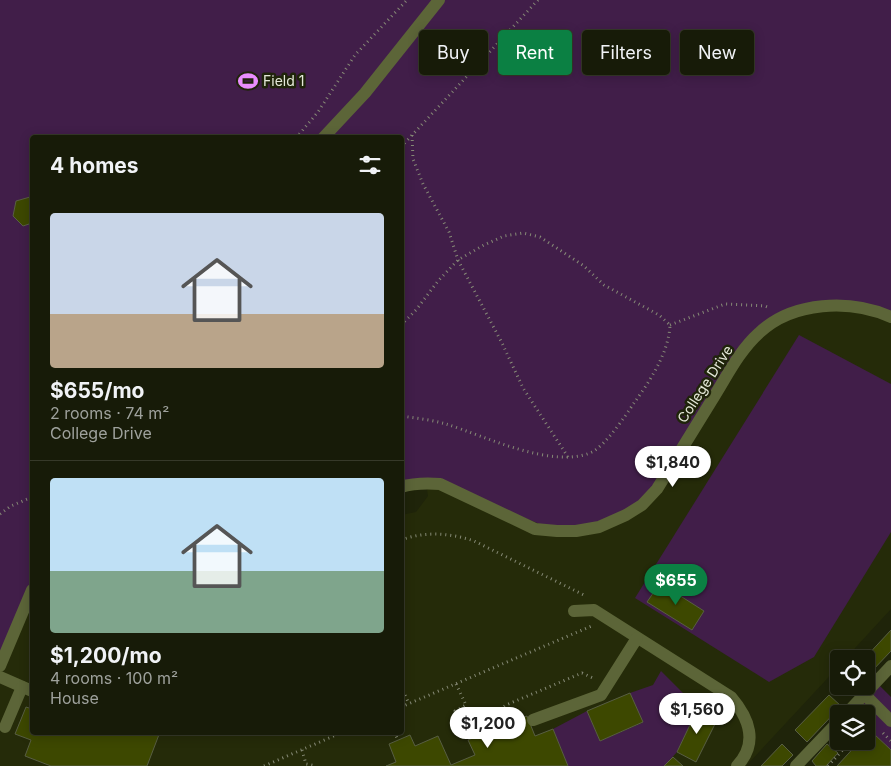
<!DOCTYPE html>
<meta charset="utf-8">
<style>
:root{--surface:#171b08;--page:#242816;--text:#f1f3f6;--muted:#9ea19c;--line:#363929;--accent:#0b8043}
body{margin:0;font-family:Inter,sans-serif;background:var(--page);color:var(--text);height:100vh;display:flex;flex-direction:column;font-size:19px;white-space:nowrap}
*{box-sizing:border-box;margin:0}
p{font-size:16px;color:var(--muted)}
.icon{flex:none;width:28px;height:28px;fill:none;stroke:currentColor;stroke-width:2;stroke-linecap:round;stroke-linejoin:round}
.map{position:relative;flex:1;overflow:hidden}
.panel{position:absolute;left:30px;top:135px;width:374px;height:600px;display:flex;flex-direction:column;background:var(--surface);border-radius:5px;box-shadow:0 2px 12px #0003,0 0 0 1px var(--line)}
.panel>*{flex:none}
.top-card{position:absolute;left:419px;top:30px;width:396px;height:45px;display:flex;gap:10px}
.controls{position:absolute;left:830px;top:650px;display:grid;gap:10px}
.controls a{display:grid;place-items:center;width:45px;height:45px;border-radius:5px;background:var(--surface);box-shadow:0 2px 12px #0003,0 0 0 1px var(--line);font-size:25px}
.price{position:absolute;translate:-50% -42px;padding:0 11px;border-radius:18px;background:#fff;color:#222;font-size:16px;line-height:32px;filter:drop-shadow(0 1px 2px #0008)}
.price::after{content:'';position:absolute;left:50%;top:30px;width:15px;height:11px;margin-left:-8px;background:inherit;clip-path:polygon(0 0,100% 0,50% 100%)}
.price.selected{background:var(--accent);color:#fff}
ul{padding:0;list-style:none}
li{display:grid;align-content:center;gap:10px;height:265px;padding:0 20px}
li+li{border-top:1px solid var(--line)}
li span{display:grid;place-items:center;height:155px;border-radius:5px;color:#555}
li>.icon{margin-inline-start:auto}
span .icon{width:90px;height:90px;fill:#fffc;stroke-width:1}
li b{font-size:21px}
h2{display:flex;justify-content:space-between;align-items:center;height:60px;padding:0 20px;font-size:21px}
.pill{padding:0 18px;border-radius:5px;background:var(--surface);box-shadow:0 2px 12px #0003,0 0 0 1px var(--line);font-size:18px;line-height:45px}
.pill.selected{background:var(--accent);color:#fff}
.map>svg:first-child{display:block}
</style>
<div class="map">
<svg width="891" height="766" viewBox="0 0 891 766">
<rect width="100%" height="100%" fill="#1f240a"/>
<!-- built -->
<polygon fill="#252b09" points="815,307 891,317 891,609 845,659 839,659 839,666 746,766 0,766 0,666 32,590 32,732 401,732 401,515 416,512 428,496 426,483"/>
<!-- green -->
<g fill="#411e49">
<polygon points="0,0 891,0 891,317 815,307 758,333 657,489 626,515 557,531 440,484 401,487 401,138 32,138 32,593 0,668"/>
<polygon points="799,335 891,384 891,532 814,657 769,682 635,598"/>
<polygon points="661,671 698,708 677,752 664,766 568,766 553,729 587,711 600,741 642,723 630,693 653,685"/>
<polygon points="876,682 891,697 891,750 866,727 866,714 852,714"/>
</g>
<!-- building -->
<g fill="#3d4800" stroke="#585e43">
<polygon points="30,197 32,200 32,223 23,226 13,216 16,201"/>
<polygon points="660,583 704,611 692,630 647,602"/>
<polygon points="891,630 891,651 871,672 866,668 866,659 864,659"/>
<polygon points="630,693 643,722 600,741 587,711"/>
<polygon points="829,695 841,706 807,742 795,730"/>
<polygon points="26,707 32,709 32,732 160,732 147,766 51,766 25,756 31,740 15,734"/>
<polygon points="698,708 718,718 696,762 677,752"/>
<polygon points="527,716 535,736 553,729 568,766 386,766 396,762 389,744 410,735 415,746 438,736 451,765 475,755 468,740"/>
<polygon points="874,734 891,750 891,766 837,766 860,741 867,742"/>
<polygon points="782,744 793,755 782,766 761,766"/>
<polygon points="827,744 838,753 826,766 816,766 812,761"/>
<polygon points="673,757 683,766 664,766"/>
</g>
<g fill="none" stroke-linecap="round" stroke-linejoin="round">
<!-- path -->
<g stroke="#868a76" stroke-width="3" stroke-dasharray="1 4" stroke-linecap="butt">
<polyline points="412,135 413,159 423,184 449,232 458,260 502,343 523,388 568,457"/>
<polyline points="296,138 318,112 355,55 407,0"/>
<polyline points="401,147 538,0"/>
<path d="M401,325L416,310L438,281L458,260L484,245L504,236L523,233L540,237L584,266L604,285L659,315L670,325C669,352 650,381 634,403C626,415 605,446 592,452C553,470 485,436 446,424C432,420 416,418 401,416"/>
<polyline points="670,325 725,304 765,306 770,308"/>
<polyline points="0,514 11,506 32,497"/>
<path d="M401,540C425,531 450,533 474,541L586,596"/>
<polyline points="456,684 466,705 455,711 464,731 488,720 506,705 582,673 595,679"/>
<polyline points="401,686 409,704"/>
<polyline points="401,707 594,625"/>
<polyline points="394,732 398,740"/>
<polyline points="883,733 891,741"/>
<polyline points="302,750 306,764 316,766"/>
<polyline points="264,766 343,732"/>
<polyline points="828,766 851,741"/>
</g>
<!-- minor -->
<g stroke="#5c6538" stroke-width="12">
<polyline points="323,138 365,93 439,0"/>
<path d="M401,487C414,483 427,483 440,484L535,529L557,531H576L599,527L626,515L642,505L657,489C676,458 696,426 715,395C728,374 740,350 759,333C793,301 850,299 891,317"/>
<path d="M574,611L594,610L731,697C749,718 759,743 737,766"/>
<polyline points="0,666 32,590"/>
<polyline points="0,677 32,691"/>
<polyline points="864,694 891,721"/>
<polyline points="846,714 891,666"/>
<polyline points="533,720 601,695 637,638"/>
<polyline points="5,727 22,687"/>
<polyline points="796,766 839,721"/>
</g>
</g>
<!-- icons -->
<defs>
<symbol id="stadium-bare" viewBox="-9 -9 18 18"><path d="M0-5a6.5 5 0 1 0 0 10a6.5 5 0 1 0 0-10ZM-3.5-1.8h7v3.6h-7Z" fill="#e98dfd" stroke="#1f240a" stroke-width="2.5" paint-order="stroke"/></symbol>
</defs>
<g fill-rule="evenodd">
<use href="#stadium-bare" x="234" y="67" width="28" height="28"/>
</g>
<g text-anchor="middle" stroke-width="5" stroke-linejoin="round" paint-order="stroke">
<!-- poi labels -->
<g font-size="14" fill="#e5e9d9" stroke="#1f240a" text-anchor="start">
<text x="263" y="86">Field 1</text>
</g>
<!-- street labels -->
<g font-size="14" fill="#e5e9d9" stroke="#1f240a">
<text transform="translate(705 384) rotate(-57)" y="5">College Drive</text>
</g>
</g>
</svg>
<div class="controls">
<a><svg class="icon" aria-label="locate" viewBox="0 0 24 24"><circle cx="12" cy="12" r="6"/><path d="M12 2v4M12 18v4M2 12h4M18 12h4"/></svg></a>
<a><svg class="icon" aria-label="layers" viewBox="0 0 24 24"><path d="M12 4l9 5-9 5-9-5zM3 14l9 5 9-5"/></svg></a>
</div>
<b class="price" style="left:673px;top:488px">$1,840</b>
<b class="price selected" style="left:676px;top:606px">$655</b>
<b class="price" style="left:697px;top:735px">$1,560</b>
<b class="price" style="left:488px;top:749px">$1,200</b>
<div class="top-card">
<a class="pill">Buy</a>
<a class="pill selected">Rent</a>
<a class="pill">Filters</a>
<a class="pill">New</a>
</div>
<section class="panel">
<h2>4 homes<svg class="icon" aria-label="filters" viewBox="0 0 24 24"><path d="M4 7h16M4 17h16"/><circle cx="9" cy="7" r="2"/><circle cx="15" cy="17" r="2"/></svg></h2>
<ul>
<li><span style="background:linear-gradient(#c9d6e8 65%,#b9a48a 0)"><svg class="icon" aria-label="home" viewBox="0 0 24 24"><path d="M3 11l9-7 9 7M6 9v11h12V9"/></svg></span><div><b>$655/mo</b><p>2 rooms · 74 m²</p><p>College Drive</p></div></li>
<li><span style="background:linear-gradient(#bfe0f5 60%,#7fa58c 0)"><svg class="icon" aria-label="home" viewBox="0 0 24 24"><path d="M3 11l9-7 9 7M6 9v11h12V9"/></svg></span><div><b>$1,200/mo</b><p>4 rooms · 100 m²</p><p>House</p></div></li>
</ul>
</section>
</div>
